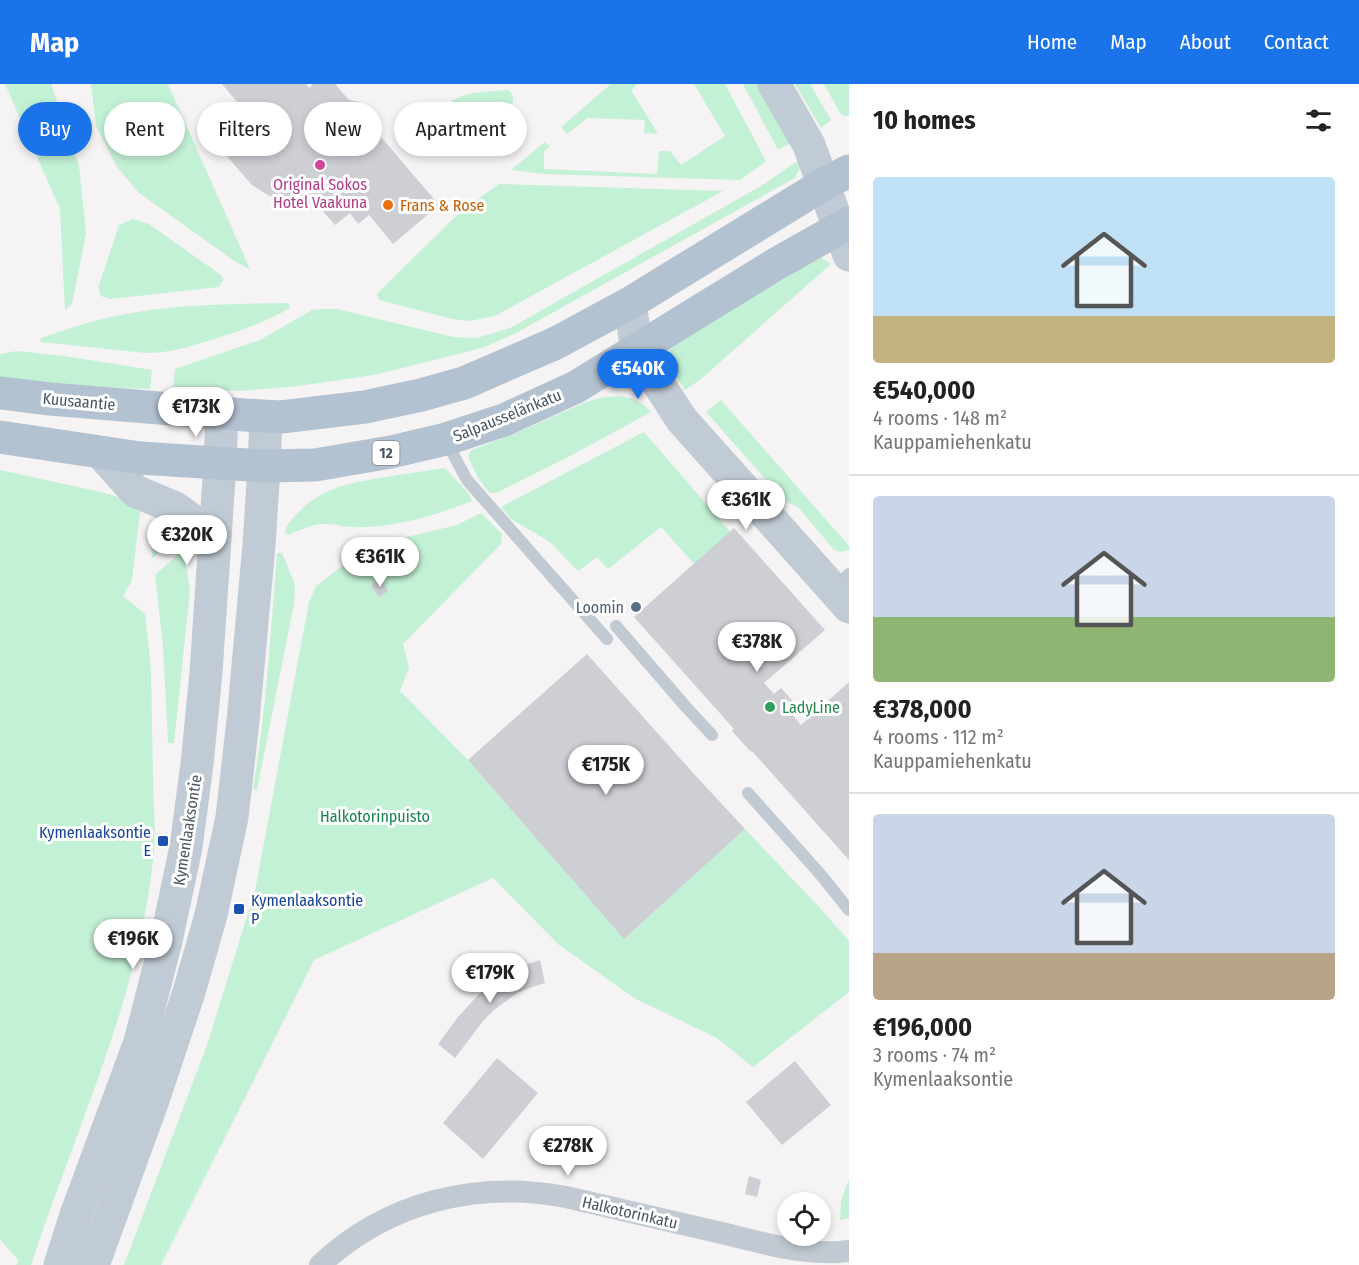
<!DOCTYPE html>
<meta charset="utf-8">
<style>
:root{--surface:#fff;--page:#f6f6f6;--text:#222;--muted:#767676;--line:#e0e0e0;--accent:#1a73e8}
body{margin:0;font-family:"Fira Sans Condensed",sans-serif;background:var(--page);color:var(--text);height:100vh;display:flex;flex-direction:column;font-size:22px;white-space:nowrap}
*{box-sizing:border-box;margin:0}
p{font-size:20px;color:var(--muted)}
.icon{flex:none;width:33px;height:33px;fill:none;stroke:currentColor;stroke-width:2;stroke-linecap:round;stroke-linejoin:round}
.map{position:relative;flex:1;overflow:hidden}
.drawer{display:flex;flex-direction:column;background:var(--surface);width:510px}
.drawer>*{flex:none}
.hud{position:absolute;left:18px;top:18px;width:570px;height:54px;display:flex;gap:12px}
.tools{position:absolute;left:777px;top:1108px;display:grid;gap:12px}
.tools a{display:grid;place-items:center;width:54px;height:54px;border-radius:50%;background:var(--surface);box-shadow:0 3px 9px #0003;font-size:30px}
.price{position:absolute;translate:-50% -51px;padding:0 14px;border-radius:21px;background:#fff;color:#222;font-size:20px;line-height:39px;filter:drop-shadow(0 2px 3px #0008)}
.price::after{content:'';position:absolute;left:50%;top:36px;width:18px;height:14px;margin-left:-9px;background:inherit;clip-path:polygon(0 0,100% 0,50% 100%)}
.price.on{background:var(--accent);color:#fff}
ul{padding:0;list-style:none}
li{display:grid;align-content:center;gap:12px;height:318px;padding:0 24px}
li+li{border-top:2px solid var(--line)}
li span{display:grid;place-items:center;height:186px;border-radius:6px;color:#555}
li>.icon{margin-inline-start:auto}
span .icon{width:108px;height:108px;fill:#fffc;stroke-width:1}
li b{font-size:26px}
h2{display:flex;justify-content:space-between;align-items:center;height:72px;padding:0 24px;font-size:26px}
.pill{padding:0 21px;border-radius:27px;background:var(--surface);box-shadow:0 3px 9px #0003;font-size:21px;line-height:54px}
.pill.on{background:var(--accent);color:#fff}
header{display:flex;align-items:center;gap:36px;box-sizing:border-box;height:84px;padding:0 30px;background:var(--accent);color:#fff}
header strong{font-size:28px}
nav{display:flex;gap:33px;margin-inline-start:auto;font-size:21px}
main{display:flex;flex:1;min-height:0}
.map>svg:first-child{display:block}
</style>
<header>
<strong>Map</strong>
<nav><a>Home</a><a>Map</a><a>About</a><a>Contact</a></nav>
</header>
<main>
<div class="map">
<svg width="849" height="1181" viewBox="0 0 849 1181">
<rect width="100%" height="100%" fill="#f5f3f3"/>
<!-- green -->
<g fill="#c3f1d5">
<polygon points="5,0 51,0 79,82 86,149 72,220 65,226 60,125"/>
<polygon points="91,0 168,0 250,185 236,178 138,108 117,83 96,42"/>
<polygon points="611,0 637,0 631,6 658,50 644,49 645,36 588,34 567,50 561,43"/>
<polygon points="694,0 725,0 766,77 740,96 544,90 511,86 545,58 550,63 544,67 544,85 657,90 659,67 670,67 681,81 725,52"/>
<polygon points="743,0 761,0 794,57 778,66"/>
<polygon points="795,0 810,0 831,36 821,44"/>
<polygon points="824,0 849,0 849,32 844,32 840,29"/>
<path d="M504,6H508C513,10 515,14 512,20L485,43C460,55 429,28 457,14C470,8 489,8 504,6Z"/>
<polygon points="802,74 802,80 795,94 516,249 484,263 466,268 374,291 298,302 239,307 173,304 175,285 260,256 312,226 321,225 337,225 453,253 477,254 510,244 761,102"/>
<polygon points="499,100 723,107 495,232 470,237 452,235 379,216 377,210 461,127"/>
<polygon points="133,135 149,140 221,191 223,196 219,203 110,215 101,212 98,204 119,141"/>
<path d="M822,174L831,180L701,295L685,306C676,292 669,280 669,263L815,175Z"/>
<path d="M289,219L290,224C264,239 239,247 211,256C189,263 169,269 146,269L41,258L40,256L41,254C67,245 94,236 121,231C176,220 233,220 289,219Z"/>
<polygon points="17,267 64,272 152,286 150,305 77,302 0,295 0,270"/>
<path d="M619,312C633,314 641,317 651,328L572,371L496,409H490C480,399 473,385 468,372L472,366L516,349L584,319L599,314Z"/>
<polygon points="721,316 849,462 849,466 841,468 834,466 799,424 783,415 706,328"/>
<polygon points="644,348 733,451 697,483 661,443 608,485 597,473 578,487 550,458 511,435 501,423"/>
<path d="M445,384L469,410L472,417C436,431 399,443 360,443C349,444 339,441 328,440C314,439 301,445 289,451L285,449C286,441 291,436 297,430C322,403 350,399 385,393C405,390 425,387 445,384Z"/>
<path d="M0,386L101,408L141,420L132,496L123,512L145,530C147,550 150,569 151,589C152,622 152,656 153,689C153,715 156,742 154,767C141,910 75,1046 31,1181H16L19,1177L0,1155Z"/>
<polygon points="481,429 502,450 501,460 403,560 409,584 400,607 468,676 624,855 745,745 819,823 849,857 849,908 753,983 717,954 636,915 559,861 493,794 314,876 161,1181 124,1181 207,961 255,807 309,518 316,502 338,485 365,467 390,457 457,441"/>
<polygon points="153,443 171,456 152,475"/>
<polygon points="181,468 187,485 190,507 174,659 168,659 163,561 155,491"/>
<path d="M277,469H282L295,501L294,520L257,706L253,705C266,627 271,548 277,469Z"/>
<polygon points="849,1095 849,1134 840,1136 841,1116"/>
</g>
<!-- building -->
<g fill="#cdcfd5">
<polygon points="222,0 306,0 309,4 313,0 335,0 349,16 360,18 364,23 365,34 439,121 393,160 369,131 358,140 350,129 335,141 312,115 290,117 271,113 252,101 217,61 251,35"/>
<polygon points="734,444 825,546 764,599 774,610 781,604 800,625 793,631 801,641 849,598 849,776 752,667 751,668 732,647 734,645 634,533"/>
<polygon points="380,495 388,507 379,513 371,501"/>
<polygon points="587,570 694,690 745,745 624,855 468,676"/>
<polygon points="540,876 545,899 532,903 517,909 494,926 483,937 455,974 438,960 458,933 479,910 492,899 506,889 522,882"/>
<polygon points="497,974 538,1009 483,1075 443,1039"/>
<polygon points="795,977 831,1021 782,1061 746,1018"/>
<polygon points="749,1092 761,1096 757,1113 745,1110"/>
</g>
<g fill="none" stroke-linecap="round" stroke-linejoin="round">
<!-- lane -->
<g stroke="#c1cad2" stroke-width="12">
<polyline points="446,357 467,396 607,555"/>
<polyline points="833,504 849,490"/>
<polyline points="616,542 686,623 712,651"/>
<polyline points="748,709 821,791 849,826"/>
</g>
<!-- street -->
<path stroke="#c1cad2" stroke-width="22" d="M320,1181C387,1118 477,1096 566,1113C615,1124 664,1136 713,1147C757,1157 804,1173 849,1167"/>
<!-- secondary -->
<g stroke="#c1cbd6" stroke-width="33">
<polyline points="774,0 809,61 849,171"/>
<polyline points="630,219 637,267 682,336 849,523"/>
<polyline points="101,369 135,407 175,424 193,437 214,459"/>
<polyline points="60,1181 76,1131 140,958 166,857 186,763 197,680 206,589 220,380 222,329"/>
<polyline points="93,1181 153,1016 189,908 211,831 232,733 243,637 259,461 264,382 266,333"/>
</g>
<!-- primary -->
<g stroke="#b3c2d1" stroke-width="33">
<polyline points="0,309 50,315 245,331 281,333 365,323 421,311 464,299 556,259 630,219 824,100 849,87"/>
<polyline points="0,353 140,374 264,382 315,381 391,368 446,355 504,336 576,303 776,180 849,139"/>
</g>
</g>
<!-- markers -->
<circle fill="#d1479c" stroke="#fff" stroke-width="2" cx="320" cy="81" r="6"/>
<circle fill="#e8710a" stroke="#fff" stroke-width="2" cx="388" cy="121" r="6"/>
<circle fill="#5c6f8a" stroke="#fff" stroke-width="2" cx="636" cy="523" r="6"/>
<circle fill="#2e9e5b" stroke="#fff" stroke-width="2" cx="770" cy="623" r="6"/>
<g fill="#1a4fb4" stroke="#fff" stroke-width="2">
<rect x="157" y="751" width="12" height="12" rx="3"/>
<rect x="233" y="819" width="12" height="12" rx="3"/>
</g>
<g text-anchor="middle" stroke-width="6" stroke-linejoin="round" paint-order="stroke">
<!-- shield labels -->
<rect fill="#fff" stroke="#808990" stroke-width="1.5" x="372.5" y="357" width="27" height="24" rx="4.5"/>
<g font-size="15" font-weight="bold" fill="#4a5661">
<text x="386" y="374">12</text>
</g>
<!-- hotel labels -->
<g font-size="16" fill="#b23c85" stroke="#fff">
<text x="320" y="106">Original Sokos<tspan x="320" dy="18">Hotel Vaakuna</tspan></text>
</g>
<!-- food labels -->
<g font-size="16" fill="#c56008" stroke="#fff" text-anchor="start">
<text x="400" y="127">Frans &amp; Rose</text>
</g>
<!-- street labels -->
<g font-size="16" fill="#4a5661" stroke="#fff">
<text transform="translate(79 317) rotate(5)" y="6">Kuusaantie</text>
<text transform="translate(507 331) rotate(-22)" y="6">Salpausselänkatu</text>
<text transform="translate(187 746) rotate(-81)" y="6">Kymenlaaksontie</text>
<text transform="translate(630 1128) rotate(13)" y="6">Halkotorinkatu</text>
</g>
<!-- service labels -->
<g font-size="16" fill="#4e5e75" stroke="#fff" text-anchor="end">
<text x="624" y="529">Loomin</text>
</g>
<!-- leisure labels -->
<g font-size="16" fill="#27864d" stroke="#fff" text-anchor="start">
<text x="782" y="629">LadyLine</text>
</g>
<!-- park labels -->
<g font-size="16" fill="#17864f" stroke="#fff">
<text x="375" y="738">Halkotorinpuisto</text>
</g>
<!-- transit labels -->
<g font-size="16" fill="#164399" stroke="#fff" text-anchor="end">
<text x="151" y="754">Kymenlaaksontie<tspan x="151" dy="18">E</tspan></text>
<text x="251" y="822" text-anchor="start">Kymenlaaksontie<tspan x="251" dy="18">P</tspan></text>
</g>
</g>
</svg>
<div class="tools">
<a><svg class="icon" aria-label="locate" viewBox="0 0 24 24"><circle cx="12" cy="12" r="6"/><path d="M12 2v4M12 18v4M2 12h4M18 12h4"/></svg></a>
</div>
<b class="price on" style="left:638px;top:316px">€540K</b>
<b class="price" style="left:196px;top:354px">€173K</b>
<b class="price" style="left:746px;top:447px">€361K</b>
<b class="price" style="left:187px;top:482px">€320K</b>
<b class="price" style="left:380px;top:504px">€361K</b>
<b class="price" style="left:757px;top:589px">€378K</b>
<b class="price" style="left:606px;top:712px">€175K</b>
<b class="price" style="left:133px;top:886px">€196K</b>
<b class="price" style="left:490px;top:920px">€179K</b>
<b class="price" style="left:568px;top:1093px">€278K</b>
<div class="hud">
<a class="pill on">Buy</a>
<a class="pill">Rent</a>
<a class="pill">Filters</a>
<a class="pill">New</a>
<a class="pill">Apartment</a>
</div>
</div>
<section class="drawer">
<h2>10 homes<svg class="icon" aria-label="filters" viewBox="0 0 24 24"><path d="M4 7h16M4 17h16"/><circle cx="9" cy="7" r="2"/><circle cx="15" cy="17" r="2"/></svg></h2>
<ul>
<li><span style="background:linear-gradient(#bfe0f5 75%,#c2b280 0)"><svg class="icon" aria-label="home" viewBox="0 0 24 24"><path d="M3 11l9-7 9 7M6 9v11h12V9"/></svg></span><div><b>€540,000</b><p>4 rooms · 148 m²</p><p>Kauppamiehenkatu</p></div></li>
<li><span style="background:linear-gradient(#c9d6e8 65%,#8fb573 0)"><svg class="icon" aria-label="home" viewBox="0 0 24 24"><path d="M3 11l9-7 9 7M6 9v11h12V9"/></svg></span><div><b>€378,000</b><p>4 rooms · 112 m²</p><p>Kauppamiehenkatu</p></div></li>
<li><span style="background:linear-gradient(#c9d6e8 75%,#b9a48a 0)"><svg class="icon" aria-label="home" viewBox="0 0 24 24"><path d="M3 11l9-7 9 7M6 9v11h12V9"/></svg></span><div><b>€196,000</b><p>3 rooms · 74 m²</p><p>Kymenlaaksontie</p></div></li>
</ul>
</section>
</main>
